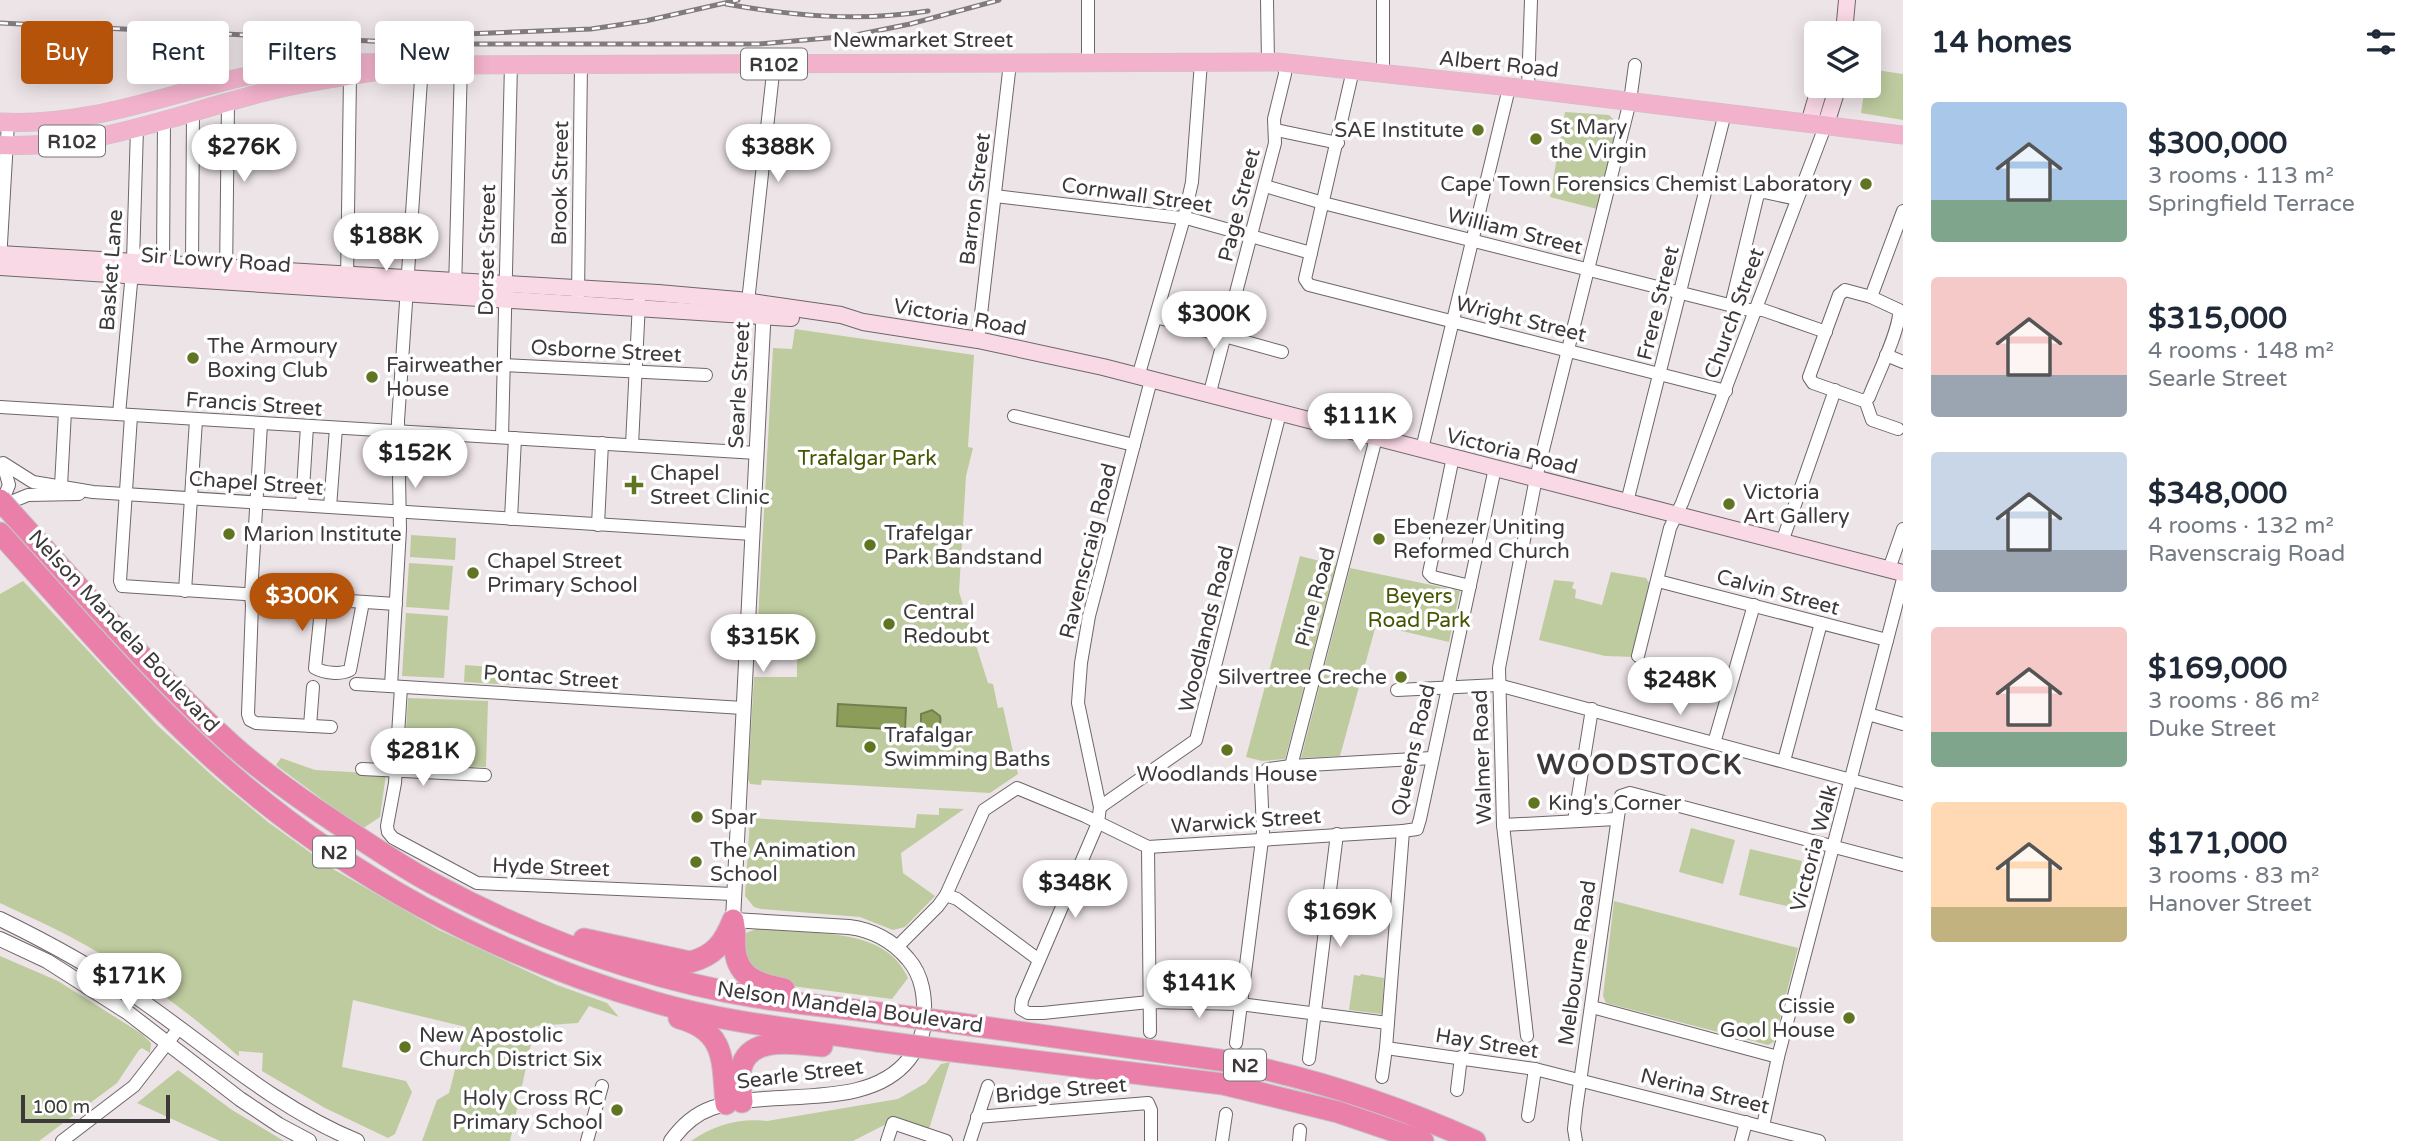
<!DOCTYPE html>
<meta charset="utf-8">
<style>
:root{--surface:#fff;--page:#f6f6f7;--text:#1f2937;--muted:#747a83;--accent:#b45309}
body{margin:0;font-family:"Varela Round",sans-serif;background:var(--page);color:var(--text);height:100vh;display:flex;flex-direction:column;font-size:26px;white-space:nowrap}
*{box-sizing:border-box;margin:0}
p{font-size:23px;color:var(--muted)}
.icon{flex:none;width:38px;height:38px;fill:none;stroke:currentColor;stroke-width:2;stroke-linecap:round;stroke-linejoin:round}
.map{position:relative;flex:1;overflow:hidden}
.drawer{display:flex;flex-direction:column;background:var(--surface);width:525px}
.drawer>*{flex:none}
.guide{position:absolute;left:21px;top:21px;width:665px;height:63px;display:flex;gap:14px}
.fabs{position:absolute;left:1804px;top:21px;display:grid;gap:14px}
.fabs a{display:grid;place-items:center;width:77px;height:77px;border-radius:7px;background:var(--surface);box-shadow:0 4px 18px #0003;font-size:35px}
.scale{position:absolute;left:21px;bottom:18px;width:149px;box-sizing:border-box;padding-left:7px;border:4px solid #3d393a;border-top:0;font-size:19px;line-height:24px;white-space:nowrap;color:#3d393a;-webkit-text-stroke:5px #fff;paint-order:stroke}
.price{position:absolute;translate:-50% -60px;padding:0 16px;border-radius:24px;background:#fff;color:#222;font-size:23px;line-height:46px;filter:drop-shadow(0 2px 4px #0008)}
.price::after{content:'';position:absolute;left:50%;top:42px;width:21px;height:16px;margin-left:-10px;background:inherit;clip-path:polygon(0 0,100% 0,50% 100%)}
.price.on{background:var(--accent);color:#fff}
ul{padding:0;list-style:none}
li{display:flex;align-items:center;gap:21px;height:175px;padding:0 28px}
li span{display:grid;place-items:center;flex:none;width:196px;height:140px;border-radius:7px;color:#555}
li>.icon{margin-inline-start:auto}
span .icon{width:84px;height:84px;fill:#fffc;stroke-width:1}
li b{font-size:30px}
h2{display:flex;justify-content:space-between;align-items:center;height:84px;padding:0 28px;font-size:30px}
.chip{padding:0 24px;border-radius:7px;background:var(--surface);box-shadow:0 4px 18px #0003;font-size:24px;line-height:63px}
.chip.on{background:var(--accent);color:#fff}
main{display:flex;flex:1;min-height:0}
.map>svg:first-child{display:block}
</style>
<main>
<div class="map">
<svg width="1903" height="1141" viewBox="0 0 1903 1141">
<rect width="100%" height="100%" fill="#ede4e7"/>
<!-- green -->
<g fill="#becb9f">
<polygon points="1869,69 1903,74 1903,120 1861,113 1865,86 1869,86"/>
<polygon points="1565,112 1609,115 1618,124 1597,209 1550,197"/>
<polygon points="795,329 974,355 968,447 973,448 966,476 959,592 988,683 993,684 998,708 1003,707 1018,774 990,793 762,780 761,785 750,784 748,779 754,677 797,677 797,658 756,656 773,348 792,349"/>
<polygon points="411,535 456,538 455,560 410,557"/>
<polygon points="1300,556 1336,565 1285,759 1262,761 1246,757"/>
<polygon points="409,563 453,566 449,610 406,607"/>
<polygon points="1350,568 1460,591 1449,642 1376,625 1340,756 1301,758"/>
<polygon points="1611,572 1646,578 1651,586 1633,657 1605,656 1539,640 1554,580 1574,582 1572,588 1576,590 1575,598 1602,605"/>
<path d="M23,581L157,725L217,780L268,822L333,869L439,930L557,985L607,1003L619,1017L589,1006L578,1023L535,1026L510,1141H422L437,1100L449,1093L466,1027L353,1000L342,1067L406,1081L412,1092L395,1134L388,1138L325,1108L262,1071L263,1053L239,1051V1056L237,1055C181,1005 117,959 49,926C33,918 16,911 0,903V594Z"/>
<polygon points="406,613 448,616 444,678 402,676"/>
<polygon points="465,665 517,669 515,685 464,682"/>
<polygon points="408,698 488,701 486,767 409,765 410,747 405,746"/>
<polygon points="281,758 315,770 386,774 380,817 362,829 276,765"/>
<polygon points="939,808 964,809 901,853 903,873 935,896 905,927 893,930 860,917 761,909 754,907 745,896 750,818 915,828 917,814 939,815"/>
<polygon points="1691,828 1735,840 1723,884 1679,872"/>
<polygon points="1750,849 1802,861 1791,907 1739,895"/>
<polygon points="1614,901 1798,948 1774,1042 1768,1045 1606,1003 1603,996"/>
<path d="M759,928C808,937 884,923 908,978L892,999L784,985L752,973L741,941L743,934Z"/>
<polygon points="0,956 58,981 142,1034 151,1043 150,1053 142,1048 139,1050 117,1083 39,1141 0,1141"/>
<polygon points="1361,974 1384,978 1382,1014 1349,1010 1354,975 1360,976"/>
<path d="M950,1062L929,1129L898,1118L853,1141H691C714,1125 739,1118 767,1121L898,1099L926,1083L941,1064Z"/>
<polygon points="178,1070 232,1110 284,1141 220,1141 137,1103"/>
</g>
<!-- water -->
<g fill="#8b9d59" stroke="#747f50" stroke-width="2">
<polygon points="838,704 906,708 905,730 837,726"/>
<path d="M932,710L940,716C942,724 938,729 929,730L921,725V714Z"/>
</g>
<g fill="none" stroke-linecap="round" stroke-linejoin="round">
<defs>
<g id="minor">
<polyline points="1267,0 1268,62"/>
<polyline points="1088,62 1088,0"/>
<polyline points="1353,70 1305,279 1309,285 1726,391"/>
<polyline points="1383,74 1383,0"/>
<polyline points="1528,89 1531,0"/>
<polyline points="1276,130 1338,143"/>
<polyline points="1265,186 1323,203 1749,310 1763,310 1826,332"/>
<polyline points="995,196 1190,219 1311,253"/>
<polyline points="0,261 8,123"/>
<polyline points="163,263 164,121"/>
<polyline points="192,265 193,112"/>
<polyline points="226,277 228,102"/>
<polyline points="347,282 350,76"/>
<polyline points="455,289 461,64"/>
<path d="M1845,290L1871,297L1899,310C1901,328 1876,378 1869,397L1864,401L1813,383L1809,377L1839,295Z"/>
<polyline points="578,295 581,64"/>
<polyline points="1871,297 1903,211"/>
<polyline points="1731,306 1758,194 1764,192 1797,199"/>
<polyline points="747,311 774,64"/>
<polyline points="1156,317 1282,352"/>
<polyline points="978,340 1010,63"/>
<polyline points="1886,355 1903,362"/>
<polyline points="503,365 706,375"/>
<polyline points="1138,377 1184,218 1192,182 1201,62"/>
<polyline points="1151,380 1089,616 1081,663 1078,703 1100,807 1098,823 1022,1000 1021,1009 1028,1013 1043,1013 1149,1002 1240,1004 1388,1023"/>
<polyline points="1209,396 1275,143 1274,119 1285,74 1285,63"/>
<polyline points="1865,400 1872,420 1898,429"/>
<polyline points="0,407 757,453"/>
<polyline points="119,414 133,261 137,128"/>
<polyline points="131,416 120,581 122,586 396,604"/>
<polyline points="1014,416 1134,445"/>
<polyline points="261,424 251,595 252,605 248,714 250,720 256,723 331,727"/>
<polyline points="502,437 511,64"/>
<polyline points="632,445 639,302"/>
<polyline points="1422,449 1509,88"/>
<polyline points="1453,457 1429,573 1433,577 1470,586"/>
<polyline points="3,463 33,482 93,492 752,534"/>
<polyline points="61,486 65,411"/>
<polyline points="1627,502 1725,113"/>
<polyline points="302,505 307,426"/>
<polyline points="1,506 28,495 79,494"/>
<polyline points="0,507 9,485 3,464"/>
<polyline points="330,507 336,428"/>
<polyline points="511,519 515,438"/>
<polyline points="598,525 602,443"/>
<polyline points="1782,542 1835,390"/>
<polyline points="1889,569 1903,529"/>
<polyline points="1658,581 1887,640"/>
<polyline points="185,591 196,420"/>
<path d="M322,600L315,668C324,673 341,675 350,670L351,665L363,602"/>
<polyline points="1638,656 1670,528 1682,503 1826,124"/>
<polyline points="356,684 743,708"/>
<polyline points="391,686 400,529 398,421 422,65"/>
<polyline points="401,687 395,783 387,826 388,832 393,838 477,883 733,894"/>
<polyline points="1397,690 1498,685 1903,794"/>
<polyline points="1868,714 1903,724"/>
<polyline points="310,726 313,687"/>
<polyline points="1714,743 1754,605"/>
<polyline points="1784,761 1821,623"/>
<polyline points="1291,766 1376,438"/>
<polyline points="362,769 485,775"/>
<polyline points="1100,807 1196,740 1280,413"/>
<polyline points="1574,821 1592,709"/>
<polyline points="1503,825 1616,819"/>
<polyline points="1148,847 1150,1032"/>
<polyline points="946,895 957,899 1039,960"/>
<polyline points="897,947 938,906 946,895 984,810 1017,788 1085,816 1148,847 1403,831"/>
<polyline points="1592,1007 1778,1057"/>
<polyline points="1527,1036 1503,825 1499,668 1536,478 1630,101 1635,65"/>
<polyline points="1236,1043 1263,832 1261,783 1263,773 1268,769 1291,766 1432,758"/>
<polyline points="1386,1048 1535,1069 1819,1141"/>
<polyline points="1309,1059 1337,834"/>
<polyline points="1382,1077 1386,1048 1403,831 1417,829 1420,819 1495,468"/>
<polyline points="1457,1090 1461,1057"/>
<polyline points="1528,1116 1535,1069"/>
<polyline points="977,1117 1148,1103 1151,1110 1151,1141"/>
<polyline points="1763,1126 1778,1057 1903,579"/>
<polyline points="62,1141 134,1086 179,1028"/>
<polyline points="587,1141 602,1086"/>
<polyline points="887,1141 893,1123 946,1141"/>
<polyline points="970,1141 988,1086"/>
<polyline points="1222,1141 1226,1114"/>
<polyline points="1299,1141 1300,1130"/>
<polyline points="1576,1141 1574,1129 1576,1110 1621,796 1630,793 1903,865"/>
<polyline points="1741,1141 1746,1122"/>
</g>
<g id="tertiary">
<path d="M0,919C47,942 92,966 135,996C208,1046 274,1107 357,1141"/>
<polyline points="0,939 47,961 127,1012 240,1099 279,1125 309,1141"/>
<path d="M671,1141C681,1127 695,1114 712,1108C772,1087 867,1113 909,1059C918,1047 924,1034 924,1020C925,998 923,976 908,959C892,940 873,930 849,927L733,920L764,306"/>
</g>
<g id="secondary">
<polyline points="1844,33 1847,0"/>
<polyline points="1809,123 1820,86"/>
<polyline points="1826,124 1838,86"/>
<polyline points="0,254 658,293 738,300 841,315 863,322 978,340 1103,367 1903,573"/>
<polyline points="0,267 791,318"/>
</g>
<g id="primary">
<path d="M0,122C88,127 167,94 251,75C308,63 364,60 422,65L1277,62L1528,89L1903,135"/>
<path d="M0,145C92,150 177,114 265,92C303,82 341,77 380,71"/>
</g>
<g id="motorway">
<path d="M0,533C71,611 139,692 218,763C341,874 494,956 654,1002C726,1023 802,1030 877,1041"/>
<path d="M38,542C101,612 162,682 232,745C268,777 307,804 347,830C375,848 402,867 432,883C532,937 643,978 755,997C799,1004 843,1008 887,1014"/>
<path d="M733,922C736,931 734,941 735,950C738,979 760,984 784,989"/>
<path d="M584,939L690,962C714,956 724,943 733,920"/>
<path d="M679,1018C727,1031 722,1062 726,1104"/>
<path d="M948,1022L1226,1061C1313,1078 1395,1105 1475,1141"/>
<polyline points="944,1050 1223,1084 1338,1112 1423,1141"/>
<path d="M742,1102C741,1092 739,1080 741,1069C748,1034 797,1044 822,1046"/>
</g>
</defs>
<!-- minor casing -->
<use href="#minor" stroke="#6e6669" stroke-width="14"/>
<!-- tertiary casing -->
<use href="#tertiary" stroke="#6e6669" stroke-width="16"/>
<!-- secondary casing -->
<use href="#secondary" stroke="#6e6669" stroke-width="18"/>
<!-- primary casing -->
<use href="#primary" stroke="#c5c4c4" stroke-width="19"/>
<!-- motorway casing -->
<use href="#motorway" stroke="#c5c4c4" stroke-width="23"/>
<!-- minor -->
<use href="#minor" stroke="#fff" stroke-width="12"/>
<!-- tertiary -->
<use href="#tertiary" stroke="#fff" stroke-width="14"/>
<!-- secondary -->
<use href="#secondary" stroke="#f9d9e5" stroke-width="16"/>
<!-- primary -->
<use href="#primary" stroke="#f2b2cb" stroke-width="18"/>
<!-- motorway -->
<use href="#motorway" stroke="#ea7fa9" stroke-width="21"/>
<defs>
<g id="rail">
<path d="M726,4C794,16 859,22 928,11"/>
<polyline points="0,23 432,44 759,44 851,36 910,24 999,0"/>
<polyline points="427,27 456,28"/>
<polyline points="464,34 591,29 645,21 738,0"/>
</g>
</defs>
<!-- rail casing -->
<use href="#rail" stroke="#817b7d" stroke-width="5"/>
<!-- rail -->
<use href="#rail" stroke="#fff" stroke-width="2.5" stroke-dasharray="8" stroke-linecap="butt"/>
<defs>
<g id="motorway-bridge">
<polyline points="0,500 38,542"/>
<polyline points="887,1014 948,1022"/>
<polyline points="877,1041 944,1050"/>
</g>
</defs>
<!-- motorway-bridge casing -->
<use href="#motorway-bridge" stroke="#c5c4c4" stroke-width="23" stroke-linecap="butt"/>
<!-- motorway-bridge -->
<use href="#motorway-bridge" stroke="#ea7fa9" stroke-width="21"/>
</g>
<!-- markers -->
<g fill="#617422" stroke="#fff" stroke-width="2.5">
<circle cx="1478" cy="130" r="7"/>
<circle cx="1536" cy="139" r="7"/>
<circle cx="1866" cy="184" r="7"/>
<circle cx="193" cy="358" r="7"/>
<circle cx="372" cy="377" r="7"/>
<path d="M630.5 474.5h7v7h7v7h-7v7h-7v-7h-7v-7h7z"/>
<circle cx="1729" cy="504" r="7"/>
<circle cx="229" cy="534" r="7"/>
<circle cx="1379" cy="539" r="7"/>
<circle cx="870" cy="545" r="7"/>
<circle cx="473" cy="573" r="7"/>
<circle cx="889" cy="624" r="7"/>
<circle cx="1401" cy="677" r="7"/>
<circle cx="870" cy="747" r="7"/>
<circle cx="1227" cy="750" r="7"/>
<circle cx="1534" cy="803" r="7"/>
<circle cx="697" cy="817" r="7"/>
<circle cx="696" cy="862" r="7"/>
<circle cx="1849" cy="1018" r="7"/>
<circle cx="405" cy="1047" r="7"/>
<circle cx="617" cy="1110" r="7"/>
</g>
<g text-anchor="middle" stroke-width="7" stroke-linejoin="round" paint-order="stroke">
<!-- shield labels -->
<g fill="#fff" stroke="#777475" stroke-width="2">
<rect x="741" y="48.5" width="66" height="31" rx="5"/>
<rect x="39" y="125.5" width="66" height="31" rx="5"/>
<rect x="313" y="836.5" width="42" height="31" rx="5"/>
<rect x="1224" y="1049.5" width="42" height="31" rx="5"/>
</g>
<g font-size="19" font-weight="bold" fill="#3d393a">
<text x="774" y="71">R102</text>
<text x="72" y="148">R102</text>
<text x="334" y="859">N2</text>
<text x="1245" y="1072">N2</text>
</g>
<!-- street labels -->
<g font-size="21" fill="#3d393a" stroke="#fff">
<text x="923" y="47">Newmarket Street</text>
<text transform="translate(1499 64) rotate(6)" y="7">Albert Road</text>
<text transform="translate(560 183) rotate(-89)" y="7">Brook Street</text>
<text transform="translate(1137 195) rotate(8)" y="7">Cornwall Street</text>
<text transform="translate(975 199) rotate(-83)" y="7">Barron Street</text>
<text transform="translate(1239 205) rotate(-76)" y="7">Page Street</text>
<text transform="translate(1515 231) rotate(14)" y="7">William Street</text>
<text transform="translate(487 250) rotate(-89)" y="7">Dorset Street</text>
<text transform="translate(216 260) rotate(4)" y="7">Sir Lowry Road</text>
<text transform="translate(111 270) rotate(-86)" y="7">Basket Lane</text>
<text transform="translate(1658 303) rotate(-76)" y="7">Frere Street</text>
<text transform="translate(1734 313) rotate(-70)" y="7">Church Street</text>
<text transform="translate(960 317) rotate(10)" y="7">Victoria Road</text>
<text transform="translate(1521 319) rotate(14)" y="7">Wright Street</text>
<text transform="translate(606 351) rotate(3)" y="7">Osborne Street</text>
<text transform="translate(739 385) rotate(-87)" y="7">Searle Street</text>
<text transform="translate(254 404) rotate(4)" y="7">Francis Street</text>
<text transform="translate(1512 451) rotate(14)" y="7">Victoria Road</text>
<text transform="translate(256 483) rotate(4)" y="7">Chapel Street</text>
<text transform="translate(1088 551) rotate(-76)" y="7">Ravenscraig Road</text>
<text transform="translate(1778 592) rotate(15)" y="7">Calvin Street</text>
<text transform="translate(1315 597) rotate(-75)" y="7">Pine Road</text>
<text transform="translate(1206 629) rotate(-76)" y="7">Woodlands Road</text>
<text transform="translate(124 631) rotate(47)" y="7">Nelson Mandela Boulevard</text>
<text transform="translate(551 677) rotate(4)" y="7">Pontac Street</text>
<text transform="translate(1413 750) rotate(-77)" y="7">Queens Road</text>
<text transform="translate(1482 757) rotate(-92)" y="7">Walmer Road</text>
<text transform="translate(1246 821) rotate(-4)" y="7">Warwick Street</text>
<text transform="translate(1814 848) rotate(-75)" y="7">Victoria Walk</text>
<text transform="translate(551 867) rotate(2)" y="7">Hyde Street</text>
<text transform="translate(1577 963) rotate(-82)" y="7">Melbourne Road</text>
<text transform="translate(850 1007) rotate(8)" y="7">Nelson Mandela Boulevard</text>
<text transform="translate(1487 1043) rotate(9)" y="7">Hay Street</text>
<text transform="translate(800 1074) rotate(-7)" y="7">Searle Street</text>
<text transform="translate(1061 1090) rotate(-5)" y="7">Bridge Street</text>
<text transform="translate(1705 1091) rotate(14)" y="7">Nerina Street</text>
</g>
<!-- poi labels -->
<g font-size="21" fill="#3d393a" stroke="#fff" text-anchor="start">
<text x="1550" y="134">St Mary<tspan x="1550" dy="24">the Virgin</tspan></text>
<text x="1464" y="137" text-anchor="end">SAE Institute</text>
<text x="1852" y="191" text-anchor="end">Cape Town Forensics Chemist Laboratory</text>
<text x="207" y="353">The Armoury<tspan x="207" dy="24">Boxing Club</tspan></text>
<text x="386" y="372">Fairweather<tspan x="386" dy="24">House</tspan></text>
<text x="650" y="480">Chapel<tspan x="650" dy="24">Street Clinic</tspan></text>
<text x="1743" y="499">Victoria<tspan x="1743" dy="24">Art Gallery</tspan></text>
<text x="1393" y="534">Ebenezer Uniting<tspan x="1393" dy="24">Reformed Church</tspan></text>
<text x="884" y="540">Trafelgar<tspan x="884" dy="24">Park Bandstand</tspan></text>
<text x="243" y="541">Marion Institute</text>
<text x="487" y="568">Chapel Street<tspan x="487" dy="24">Primary School</tspan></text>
<text x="903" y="619">Central<tspan x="903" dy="24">Redoubt</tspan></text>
<text x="1387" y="684" text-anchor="end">Silvertree Creche</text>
<text x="884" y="742">Trafalgar<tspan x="884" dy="24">Swimming Baths</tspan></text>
<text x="1227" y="781" text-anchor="middle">Woodlands House</text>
<text x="1548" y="810">King's Corner</text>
<text x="711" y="824">Spar</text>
<text x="710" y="857">The Animation<tspan x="710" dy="24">School</tspan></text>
<text x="1835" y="1013" text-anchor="end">Cissie<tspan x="1835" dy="24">Gool House</tspan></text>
<text x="419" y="1042">New Apostolic<tspan x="419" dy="24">Church District Six</tspan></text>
<text x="603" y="1105" text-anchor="end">Holy Cross RC<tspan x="603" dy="24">Primary School</tspan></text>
</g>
<!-- park labels -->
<g font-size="21" fill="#455502" stroke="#fff">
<text x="867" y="465">Trafalgar Park</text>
<text x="1419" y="603">Beyers<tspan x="1419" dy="24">Road Park</tspan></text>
</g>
<!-- district labels -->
<g font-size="28" font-weight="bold" letter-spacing="2" fill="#3d393a" stroke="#fff">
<text x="1640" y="774">WOODSTOCK</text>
</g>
</g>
</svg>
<div class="fabs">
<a><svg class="icon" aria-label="layers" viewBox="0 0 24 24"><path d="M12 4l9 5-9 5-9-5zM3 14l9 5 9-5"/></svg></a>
</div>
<div class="scale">100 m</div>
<b class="price" style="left:244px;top:184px">$276K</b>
<b class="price" style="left:778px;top:184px">$388K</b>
<b class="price" style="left:386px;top:273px">$188K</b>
<b class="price" style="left:1214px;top:351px">$300K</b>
<b class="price" style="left:1360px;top:453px">$111K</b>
<b class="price" style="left:415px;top:490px">$152K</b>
<b class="price on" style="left:302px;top:633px">$300K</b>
<b class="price" style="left:763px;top:674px">$315K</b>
<b class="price" style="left:1680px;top:717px">$248K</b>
<b class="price" style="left:423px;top:788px">$281K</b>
<b class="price" style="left:1075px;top:920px">$348K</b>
<b class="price" style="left:1340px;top:949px">$169K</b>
<b class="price" style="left:129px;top:1013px">$171K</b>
<b class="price" style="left:1199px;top:1020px">$141K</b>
<div class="guide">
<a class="chip on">Buy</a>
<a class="chip">Rent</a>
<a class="chip">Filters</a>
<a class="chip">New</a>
</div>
</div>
<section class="drawer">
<h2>14 homes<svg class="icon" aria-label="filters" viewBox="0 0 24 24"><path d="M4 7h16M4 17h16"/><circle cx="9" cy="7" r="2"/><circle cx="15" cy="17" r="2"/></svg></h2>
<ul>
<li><span style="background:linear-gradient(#a9c7e8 70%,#7fa58c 0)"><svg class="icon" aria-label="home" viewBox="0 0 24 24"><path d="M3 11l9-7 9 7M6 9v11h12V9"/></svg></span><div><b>$300,000</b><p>3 rooms · 113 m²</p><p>Springfield Terrace</p></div></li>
<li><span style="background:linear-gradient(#f6c9c9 70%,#9aa5b1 0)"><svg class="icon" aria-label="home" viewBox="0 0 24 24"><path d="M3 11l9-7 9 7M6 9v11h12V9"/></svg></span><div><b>$315,000</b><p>4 rooms · 148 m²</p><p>Searle Street</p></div></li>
<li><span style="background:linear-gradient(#c9d6e8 70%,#9aa5b1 0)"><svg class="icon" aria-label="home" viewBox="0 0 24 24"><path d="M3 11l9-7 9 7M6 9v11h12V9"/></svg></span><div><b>$348,000</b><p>4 rooms · 132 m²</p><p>Ravenscraig Road</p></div></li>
<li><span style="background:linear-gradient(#f6c9c9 75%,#7fa58c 0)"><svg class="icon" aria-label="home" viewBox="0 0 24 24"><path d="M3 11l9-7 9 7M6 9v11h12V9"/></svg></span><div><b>$169,000</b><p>3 rooms · 86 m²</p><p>Duke Street</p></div></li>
<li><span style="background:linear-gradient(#ffd9b3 75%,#c2b280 0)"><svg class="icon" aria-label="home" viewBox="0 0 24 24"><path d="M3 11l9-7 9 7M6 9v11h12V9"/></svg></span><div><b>$171,000</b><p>3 rooms · 83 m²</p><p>Hanover Street</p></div></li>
</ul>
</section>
</main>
